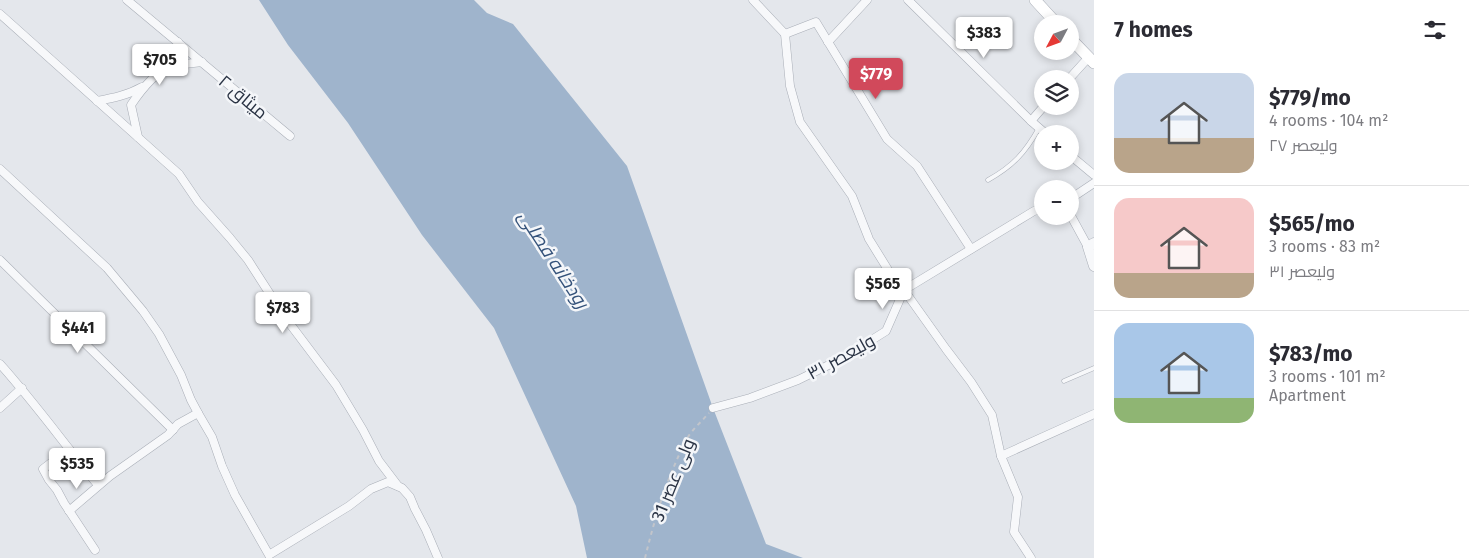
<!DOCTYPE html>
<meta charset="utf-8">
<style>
:root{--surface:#fff;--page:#f7f7f7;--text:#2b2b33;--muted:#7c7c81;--line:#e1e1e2;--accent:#d1495b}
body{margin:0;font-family:"Fira Sans",Cairo,sans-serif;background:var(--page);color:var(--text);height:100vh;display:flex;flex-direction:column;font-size:19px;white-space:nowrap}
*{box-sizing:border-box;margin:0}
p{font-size:16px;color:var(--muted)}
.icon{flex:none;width:28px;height:28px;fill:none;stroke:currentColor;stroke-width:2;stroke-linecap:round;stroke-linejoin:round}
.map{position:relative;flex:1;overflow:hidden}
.side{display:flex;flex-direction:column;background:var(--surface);width:375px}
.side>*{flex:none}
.needle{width:32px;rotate:229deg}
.buttons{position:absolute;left:1034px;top:15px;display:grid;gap:10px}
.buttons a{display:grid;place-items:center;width:45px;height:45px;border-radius:50%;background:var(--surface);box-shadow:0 2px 8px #0003;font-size:25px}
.price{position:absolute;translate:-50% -42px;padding:0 11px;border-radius:5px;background:#fff;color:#222;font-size:16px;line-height:32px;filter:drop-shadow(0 1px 2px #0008)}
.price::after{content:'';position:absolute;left:50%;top:30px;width:15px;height:11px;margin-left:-8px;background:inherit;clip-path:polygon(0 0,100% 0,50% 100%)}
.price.current{background:var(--accent);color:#fff}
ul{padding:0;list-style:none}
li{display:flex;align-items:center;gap:15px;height:125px;padding:0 20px}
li+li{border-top:1px solid var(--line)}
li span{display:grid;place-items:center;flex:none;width:140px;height:100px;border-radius:15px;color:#555}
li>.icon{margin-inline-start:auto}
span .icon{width:60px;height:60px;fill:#fffc;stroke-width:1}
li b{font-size:21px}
h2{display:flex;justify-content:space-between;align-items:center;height:60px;padding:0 20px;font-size:21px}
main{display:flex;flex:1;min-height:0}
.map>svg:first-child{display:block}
</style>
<main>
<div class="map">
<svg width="1094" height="558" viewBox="0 0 1094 558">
<rect width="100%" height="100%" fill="#e4e7ec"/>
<!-- water -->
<polygon fill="#9fb4cc" points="259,0 474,0 487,13 513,24 627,166 713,408 766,544 803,558 587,558 576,506 494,328 422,235 348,123 288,45"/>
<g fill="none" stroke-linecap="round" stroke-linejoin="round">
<defs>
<g id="service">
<path d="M988,180C1013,166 1025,153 1039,128"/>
<polyline points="1064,381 1094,368"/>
</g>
<g id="minor">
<polyline points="127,0 290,136"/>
<polyline points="753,0 785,34 816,22 887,139 917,166 971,249"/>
<polyline points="908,0 1031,121 1046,134"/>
<polyline points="0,14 179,174 198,202 230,238 248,260 284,316 336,385 363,430 379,461 398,486"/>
<polyline points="785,34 790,86 800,122 852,196 869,239 890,273 904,290 946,349 971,382 992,415 1001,456 1018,497 1014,532 1031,558"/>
<polyline points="828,42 867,0"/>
<polyline points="165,70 185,64 202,62"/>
<polyline points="1069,79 1088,58"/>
<path d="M97,101C113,98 128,95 142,87"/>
<polyline points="1031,121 1044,106"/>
<path d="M138,137L131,105C137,96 143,88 151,80C167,64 174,68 178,42"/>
<polyline points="1070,155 1094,175"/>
<polyline points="0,169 107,268 143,311 159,334 181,375 191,400 198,413 178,424 168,435 110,476 69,511"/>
<polyline points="1070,199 1094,183"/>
<polyline points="1070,214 1088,247"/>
<polyline points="0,260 173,430"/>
<path d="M0,364C35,403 65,445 98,485"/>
<polyline points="0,408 22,388"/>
<polyline points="713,408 750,398 798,380 843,358 886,331 904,290 1034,211 1042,209"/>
<polyline points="198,413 212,437 222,466 235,495 269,555 349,506 371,489 388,482 402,488 410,497 415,509 426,530 438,558"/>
<polyline points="69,449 43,469 49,480 57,490 64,503 95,550"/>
<polyline points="1001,456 1094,414"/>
</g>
<polyline id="tertiary" points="1094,243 1088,247 1094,266"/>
<g id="secondary">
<polyline points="1035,0 1057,24"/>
<polyline points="1070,38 1094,63"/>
</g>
</defs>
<!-- service casing -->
<use href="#service" stroke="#a9aeb7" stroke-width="5"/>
<!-- minor casing -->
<use href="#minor" stroke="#a9aeb7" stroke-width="9"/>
<!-- tertiary casing -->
<use href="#tertiary" stroke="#a9aeb7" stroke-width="11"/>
<!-- secondary casing -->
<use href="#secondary" stroke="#a9aeb7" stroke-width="12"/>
<!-- path -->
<path stroke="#c2c5cb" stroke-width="2" stroke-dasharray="4 4" stroke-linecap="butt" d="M645,558C655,517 668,474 688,437C693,429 702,421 709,413"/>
<!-- service -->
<use href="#service" stroke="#f7f8fa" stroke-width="4"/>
<!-- minor -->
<use href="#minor" stroke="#f7f8fa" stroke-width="8"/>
<!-- tertiary -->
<use href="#tertiary" stroke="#f7f8fa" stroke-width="10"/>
<!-- secondary -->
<use href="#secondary" stroke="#fff" stroke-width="11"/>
</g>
<g text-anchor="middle" stroke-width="5" stroke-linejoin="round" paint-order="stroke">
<!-- street labels -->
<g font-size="18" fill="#2b3445" stroke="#f4f6f9">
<text transform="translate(243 97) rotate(40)" y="6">میثاق ۲</text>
<text transform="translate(841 357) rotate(-29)" y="6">ولیعصر ۳۱</text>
<text transform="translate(673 480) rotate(-68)" y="6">ولی عصر 31</text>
</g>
<!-- water labels -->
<g font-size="19" font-style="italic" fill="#34527a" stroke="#f4f6f9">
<text transform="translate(554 259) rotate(57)" y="7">رودخانه فصلی</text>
</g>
</g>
</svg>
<div class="buttons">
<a><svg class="needle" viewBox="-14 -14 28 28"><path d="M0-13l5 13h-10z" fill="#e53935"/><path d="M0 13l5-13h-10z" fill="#7c7c81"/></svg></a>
<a><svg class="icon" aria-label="layers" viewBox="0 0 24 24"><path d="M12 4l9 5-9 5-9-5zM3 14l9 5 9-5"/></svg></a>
<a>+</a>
<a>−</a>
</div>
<b class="price" style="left:984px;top:59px">$383</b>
<b class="price" style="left:160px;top:86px">$705</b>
<b class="price current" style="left:876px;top:100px">$779</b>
<b class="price" style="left:883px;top:310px">$565</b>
<b class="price" style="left:283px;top:334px">$783</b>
<b class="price" style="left:78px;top:354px">$441</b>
<b class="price" style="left:77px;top:490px">$535</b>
</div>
<section class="side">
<h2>7 homes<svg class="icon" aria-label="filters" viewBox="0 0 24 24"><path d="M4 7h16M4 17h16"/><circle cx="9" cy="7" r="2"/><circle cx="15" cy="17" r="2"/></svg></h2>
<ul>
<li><span style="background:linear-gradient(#c9d6e8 65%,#b9a48a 0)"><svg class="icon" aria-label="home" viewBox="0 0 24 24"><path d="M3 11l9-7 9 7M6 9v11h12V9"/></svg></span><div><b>$779/mo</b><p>4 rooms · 104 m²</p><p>ولیعصر ۲۷</p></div></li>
<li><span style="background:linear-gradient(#f6c9c9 75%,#b9a48a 0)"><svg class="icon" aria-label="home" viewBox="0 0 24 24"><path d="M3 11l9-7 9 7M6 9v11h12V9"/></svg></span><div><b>$565/mo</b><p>3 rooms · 83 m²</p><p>ولیعصر ۳۱</p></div></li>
<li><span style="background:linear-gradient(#a9c7e8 75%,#8fb573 0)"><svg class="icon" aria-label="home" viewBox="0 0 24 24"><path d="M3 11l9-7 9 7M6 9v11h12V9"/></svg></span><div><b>$783/mo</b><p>3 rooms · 101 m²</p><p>Apartment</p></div></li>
</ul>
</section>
</main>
